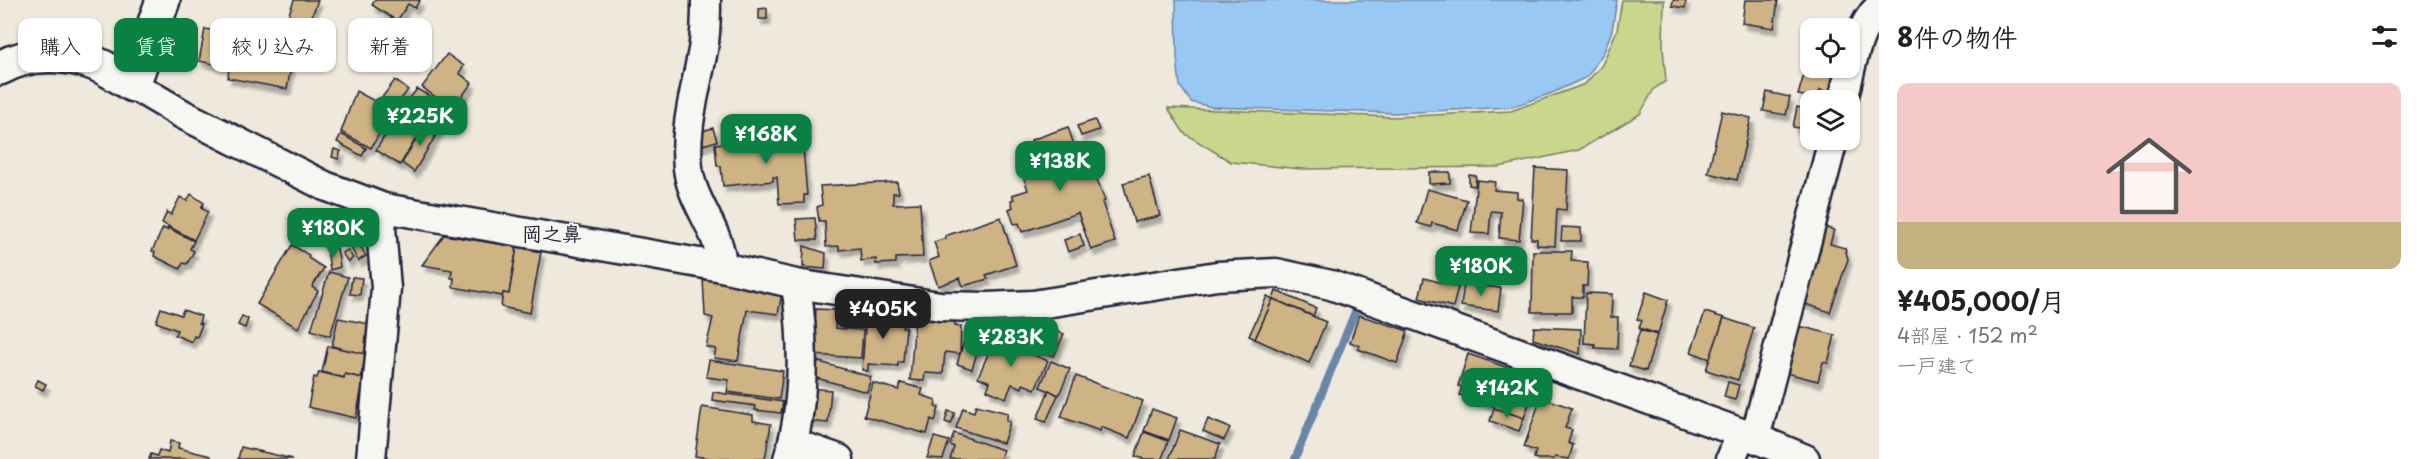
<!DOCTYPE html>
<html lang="ja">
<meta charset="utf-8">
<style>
:root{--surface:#fff;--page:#f6f6f6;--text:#202124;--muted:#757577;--line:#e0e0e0;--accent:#0b8043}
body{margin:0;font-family:"Playpen Sans","Klee One",sans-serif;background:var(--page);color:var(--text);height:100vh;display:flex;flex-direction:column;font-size:22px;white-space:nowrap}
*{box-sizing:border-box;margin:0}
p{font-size:20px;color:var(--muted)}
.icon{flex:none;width:33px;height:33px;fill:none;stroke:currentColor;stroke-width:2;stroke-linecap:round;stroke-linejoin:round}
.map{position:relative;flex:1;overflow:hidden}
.drawer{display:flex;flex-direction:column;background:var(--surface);width:540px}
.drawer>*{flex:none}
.guide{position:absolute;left:18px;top:18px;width:570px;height:54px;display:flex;gap:12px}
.tools{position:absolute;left:1800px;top:18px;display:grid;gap:12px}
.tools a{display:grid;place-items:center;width:60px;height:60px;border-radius:12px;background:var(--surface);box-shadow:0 2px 4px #0004;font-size:30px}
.price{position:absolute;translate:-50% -51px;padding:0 14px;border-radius:12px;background:var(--accent);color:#fff;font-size:20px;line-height:39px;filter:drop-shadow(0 2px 3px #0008)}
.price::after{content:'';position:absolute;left:50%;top:36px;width:18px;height:14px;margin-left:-9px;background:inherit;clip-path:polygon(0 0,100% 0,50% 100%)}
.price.selected{background:#222;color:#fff}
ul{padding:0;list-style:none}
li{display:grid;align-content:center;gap:12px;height:318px;padding:0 18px}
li+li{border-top:2px solid var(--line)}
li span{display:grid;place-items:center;height:186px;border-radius:12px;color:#555}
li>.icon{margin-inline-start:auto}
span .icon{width:108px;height:108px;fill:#fffc;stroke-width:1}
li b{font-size:26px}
h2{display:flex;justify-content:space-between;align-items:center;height:72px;padding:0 18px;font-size:26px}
.pill{padding:0 21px;border-radius:12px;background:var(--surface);box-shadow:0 2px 4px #0004;font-size:21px;line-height:54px}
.pill.selected{background:var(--accent);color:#fff}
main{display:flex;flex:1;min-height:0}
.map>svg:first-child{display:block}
</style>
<main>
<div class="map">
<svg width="1879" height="459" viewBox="0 0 1879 459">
<defs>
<filter id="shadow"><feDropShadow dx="3.5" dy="6" stdDeviation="1.5" flood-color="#0004"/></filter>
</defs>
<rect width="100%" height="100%" fill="#eee9dc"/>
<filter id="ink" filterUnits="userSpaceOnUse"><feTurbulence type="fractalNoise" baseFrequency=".0167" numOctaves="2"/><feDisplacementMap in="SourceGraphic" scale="12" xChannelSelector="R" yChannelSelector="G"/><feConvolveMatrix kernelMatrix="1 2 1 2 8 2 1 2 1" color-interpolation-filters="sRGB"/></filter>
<g filter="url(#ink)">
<!-- green -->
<polygon fill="#c8d78b" stroke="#757c63" stroke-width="1.5" points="1622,0 1664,0 1663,48 1666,81 1654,89 1640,114 1579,150 1499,167 1301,169 1231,162 1184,133 1168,108 1396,117 1511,111 1585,84 1602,65 1617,30"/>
<!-- water -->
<polygon fill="#99c8f4" stroke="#6986aa" stroke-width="1.5" points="1176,0 1617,0 1612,30 1604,52 1587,77 1552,93 1511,107 1394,113 1212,107 1191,102 1180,86 1177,58"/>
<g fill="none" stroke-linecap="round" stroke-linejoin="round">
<!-- stream -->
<polyline stroke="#6986aa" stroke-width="8" points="1295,459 1357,307"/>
</g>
<!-- building -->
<g fill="#ceb384" stroke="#22223b" stroke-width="1.5" filter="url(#shadow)">
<polygon points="294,0 318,0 312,16 331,22 325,37 286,22"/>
<polygon points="375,0 420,0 415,8 408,4 397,21 372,5"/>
<polygon points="1673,0 1686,0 1685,8 1672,6"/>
<polygon points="1745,0 1778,0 1774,28 1742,23"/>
<polygon points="767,8 767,19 759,19 759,9"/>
<polygon points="205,29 295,46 287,89 228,78 229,67 199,61"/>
<polygon points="447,54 464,66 459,73 472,83 452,109 422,87"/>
<polygon points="1810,54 1810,68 1837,68 1831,92 1820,90 1819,94 1824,95 1823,100 1798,95"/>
<polygon points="395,80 408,90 392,111 371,148 341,132 356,91 378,103"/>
<polygon points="417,89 442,103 428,126 425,124 400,165 376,150 402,108"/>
<polygon points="1767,92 1790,97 1786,115 1763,111"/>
<polygon points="1797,107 1810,110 1810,130 1793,127"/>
<polygon points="1722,111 1751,118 1737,180 1708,173"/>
<polygon points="1095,120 1099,130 1081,136 1077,126"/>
<polygon points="425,124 439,130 414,172 402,163"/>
<polygon points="1068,127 1074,145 1062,149 1070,171 1087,166 1090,174 1092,174 1094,180 1097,179 1105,201 1102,202 1115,242 1091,250 1078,213 1022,232 1019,223 1014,224 1009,209 1013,207 1011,200 1014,199 1012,195 1028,190 1019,165 1034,159 1032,153 1035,152 1031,140"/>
<polygon points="713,128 717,141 699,146 695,133"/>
<polygon points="341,134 366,148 362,156 337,142"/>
<polygon points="802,136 807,195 804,195 804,203 779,204 777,177 773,177 773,181 723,186 721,166 717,166 715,144 728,143 728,140 767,139 768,151 774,150 773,139"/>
<polygon points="334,149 341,151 338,159 332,157"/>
<polygon points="1535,168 1568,170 1566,210 1557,209 1555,246 1537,245 1537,239 1531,239"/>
<polygon points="1429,172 1450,172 1450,183 1429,184"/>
<polygon points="1469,175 1476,176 1475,186 1469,185"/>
<polygon points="1149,176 1160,216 1134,222 1123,183"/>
<polygon points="1477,180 1495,182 1494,190 1517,192 1517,198 1523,199 1519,240 1499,238 1501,212 1491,211 1489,234 1471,233"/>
<polygon points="897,182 899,193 893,193 893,204 920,203 923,257 896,258 896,263 876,264 876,259 861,261 860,248 839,250 839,246 826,247 825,221 819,221 817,207 822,205 820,186"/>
<polygon points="1427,189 1467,200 1458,230 1432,223 1431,227 1417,223"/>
<polygon points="191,194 204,203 201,208 208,212 194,240 162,223 167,212 171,215 180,197 187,201"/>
<polygon points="1001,217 1016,265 986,275 988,279 963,286 960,278 938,286 929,261 939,257 934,242 946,238 945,236"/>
<polygon points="815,218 817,240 798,240 796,219"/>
<polygon points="1820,226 1834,230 1830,244 1845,248 1848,259 1830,312 1799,302"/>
<polygon points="1562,227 1581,228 1581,241 1561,241"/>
<polygon points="163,228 167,230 168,228 194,241 190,249 194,251 187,264 183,263 180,269 154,256 155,252 152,251"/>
<polygon points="1080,234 1084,246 1068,252 1064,240"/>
<polygon points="444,235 517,247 509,294 503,293 503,296 453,287 454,278 451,278 452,270 422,265"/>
<polygon points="359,243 366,256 358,261 351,248"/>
<polygon points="292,245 309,255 308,258 324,268 312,287 318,291 298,328 257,304"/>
<polygon points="804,246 826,253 825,269 803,267"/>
<polygon points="517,247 541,252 530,313 501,307 503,293 509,294"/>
<polygon points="337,248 340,267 330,270 327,249"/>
<polygon points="348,250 353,258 348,262 342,253"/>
<polygon points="1533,251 1572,251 1571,261 1588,262 1587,286 1583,286 1583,297 1572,297 1572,312 1532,312"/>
<polygon points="1448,271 1459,272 1458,285 1446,283"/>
<polygon points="329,272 348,277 330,336 311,330"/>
<polygon points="1466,274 1484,276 1482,287 1464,284"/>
<polygon points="352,277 362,278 360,295 350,294"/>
<polygon points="1424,278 1458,287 1453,307 1419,298"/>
<polygon points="703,279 782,293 778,314 747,310 738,361 714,358 716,349 706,347 713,318 705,316"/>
<polygon points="1464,284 1501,288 1498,311 1461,306"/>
<polygon points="1276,291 1316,308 1313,316 1273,299"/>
<polygon points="1646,292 1668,300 1658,334 1639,328 1642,321 1637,319"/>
<polygon points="1586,293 1612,294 1611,317 1618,317 1617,349 1595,348 1595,344 1584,343"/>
<polygon points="1267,296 1273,299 1255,339 1249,336"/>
<polygon points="1273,299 1326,322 1309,363 1255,339"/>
<polygon points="161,308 181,315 183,310 201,316 199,323 202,324 197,337 194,336 192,342 175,335 177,330 156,322"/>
<polygon points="816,309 836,310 835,328 863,330 861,358 813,355"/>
<polygon points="1705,312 1724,318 1710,359 1691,352"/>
<polygon points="866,313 902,316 902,327 906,327 903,362 898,362 898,366 868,364 868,371 862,370"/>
<polygon points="1359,315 1408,331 1397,363 1358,349 1360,346 1350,342"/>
<polygon points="242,316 248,319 245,328 238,325"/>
<polygon points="915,317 955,319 955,326 961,327 960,354 945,352 943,374 925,373 924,381 910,380"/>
<polygon points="338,318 370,324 364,354 332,346"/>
<polygon points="1724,318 1754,328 1738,380 1706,370"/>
<polygon points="977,319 987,323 981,339 971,336"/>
<polygon points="1034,322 1051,329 1042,351 1025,344"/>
<polygon points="1795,325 1835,335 1828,363 1823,362 1818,381 1786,373"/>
<polygon points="1534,327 1581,329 1580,354 1533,339"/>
<polygon points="1051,329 1064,334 1054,356 1042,351"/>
<polygon points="1640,330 1657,335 1646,371 1629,366"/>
<polygon points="966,335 981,340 972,369 957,364"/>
<polygon points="995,338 1048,361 1035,389 1023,384 1022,388 1012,384 1006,398 987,390 990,382 978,377"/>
<polygon points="328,346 366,354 361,378 345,374 344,378 322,372"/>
<polygon points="1468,354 1517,371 1505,406 1495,403 1494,406 1459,395 1462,387 1458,386"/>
<polygon points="709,360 783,371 779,399 727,392 729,380 706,377"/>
<polygon points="813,360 871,377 867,392 809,376"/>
<polygon points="1051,361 1070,369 1059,395 1040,387"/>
<polygon points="1521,368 1539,375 1524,418 1506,412"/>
<polygon points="362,371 369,373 364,393 361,392 356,418 308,407 314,377 317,378 319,372 344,378 345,374 361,378"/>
<polygon points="1076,376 1143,401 1129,438 1101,427 1100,431 1061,417"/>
<polygon points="38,380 46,384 43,390 35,386"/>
<polygon points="1728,382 1739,385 1735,400 1724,397"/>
<polygon points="873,383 899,390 901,383 923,389 921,395 936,400 935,407 939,408 935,421 931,419 927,434 864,416"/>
<polygon points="809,388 831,390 828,423 805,421"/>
<polygon points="1049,390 1058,395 1046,422 1037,419"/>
<polygon points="713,392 783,402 781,413 755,410 756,406 712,400"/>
<polygon points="1541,397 1572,408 1565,428 1572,430 1568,443 1573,445 1569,459 1555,457 1554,459 1538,459 1534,458 1536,451 1524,447"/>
<polygon points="976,405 1008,413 1006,421 1010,422 1003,443 956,428 963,408 974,412"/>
<polygon points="702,407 753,415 753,421 771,424 765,459 716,459 695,456"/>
<polygon points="1494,408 1524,418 1519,431 1490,421"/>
<polygon points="1152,409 1177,418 1169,440 1144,431"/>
<polygon points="948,411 955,413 951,424 945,422"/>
<polygon points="1208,419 1230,428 1224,440 1203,431"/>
<polygon points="1180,430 1220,444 1215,459 1169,459"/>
<polygon points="1144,432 1168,441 1162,459 1144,459 1135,456"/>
<polygon points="954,433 1003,450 1000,459 950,459 954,447 950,445"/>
<polygon points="934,437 949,441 943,459 927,458"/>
<polygon points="170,441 179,443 178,448 211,456 210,459 149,459 151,454 157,456 159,450 168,453"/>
<polygon points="241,447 293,459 238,459"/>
</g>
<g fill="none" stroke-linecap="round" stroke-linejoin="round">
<defs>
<g id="street">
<path d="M706,0C706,18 706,37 702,55C695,93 684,129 688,168C692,204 721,231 722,267"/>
<polyline points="133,85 184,115 325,186 384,208 722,267 796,284 940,306 988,307 1033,305 1217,276 1276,273 1331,285 1755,438 1805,459"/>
<path d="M1843,100C1851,70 1855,30 1879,7"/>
<polyline points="1755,438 1833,140"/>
<polyline points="793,443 839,459"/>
<polyline points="371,459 386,288 381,228 384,208"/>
<path d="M788,459C806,403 804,341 796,284"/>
<polyline points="1731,459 1741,434"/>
</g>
<path id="secondary" d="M0,68C28,52 67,52 96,64C109,69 121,78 133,85L163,0"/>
</defs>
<!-- street casing -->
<use href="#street" stroke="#22223b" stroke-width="33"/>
<!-- secondary casing -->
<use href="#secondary" stroke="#22223b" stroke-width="38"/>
<!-- street -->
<use href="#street" stroke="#f6f6f2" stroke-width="28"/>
<!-- secondary -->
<use href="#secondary" stroke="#f6f6f2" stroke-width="33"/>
</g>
</g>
<g text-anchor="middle" stroke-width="4.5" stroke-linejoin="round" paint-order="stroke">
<!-- neighbourhood labels -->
<g font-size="20" font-weight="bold" fill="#22223b" stroke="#f6f6f2">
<text x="552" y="241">岡之鼻</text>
</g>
</g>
</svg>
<div class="tools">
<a><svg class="icon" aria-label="locate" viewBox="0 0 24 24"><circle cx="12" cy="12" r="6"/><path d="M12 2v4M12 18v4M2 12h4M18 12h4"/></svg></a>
<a><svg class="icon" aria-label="layers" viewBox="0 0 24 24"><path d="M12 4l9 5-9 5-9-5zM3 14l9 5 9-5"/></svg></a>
</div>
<b class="price" style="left:420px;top:147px">¥225K</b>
<b class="price" style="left:766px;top:165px">¥168K</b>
<b class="price" style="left:1060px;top:192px">¥138K</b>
<b class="price" style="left:333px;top:259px">¥180K</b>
<b class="price" style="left:1481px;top:297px">¥180K</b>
<b class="price selected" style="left:883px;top:340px">¥405K</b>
<b class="price" style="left:1011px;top:368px">¥283K</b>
<b class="price" style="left:1507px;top:419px">¥142K</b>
<div class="guide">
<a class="pill">購入</a>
<a class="pill selected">賃貸</a>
<a class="pill">絞り込み</a>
<a class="pill">新着</a>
</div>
</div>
<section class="drawer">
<h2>8件の物件<svg class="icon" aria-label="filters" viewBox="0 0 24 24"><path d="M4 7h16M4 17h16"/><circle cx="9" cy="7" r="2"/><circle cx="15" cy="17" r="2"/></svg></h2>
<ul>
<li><span style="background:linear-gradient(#f6c9c9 75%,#c2b280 0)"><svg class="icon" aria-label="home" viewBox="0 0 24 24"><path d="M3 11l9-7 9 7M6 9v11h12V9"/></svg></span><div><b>¥405,000/月</b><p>4部屋 · 152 m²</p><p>一戸建て</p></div></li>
</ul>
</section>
</main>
